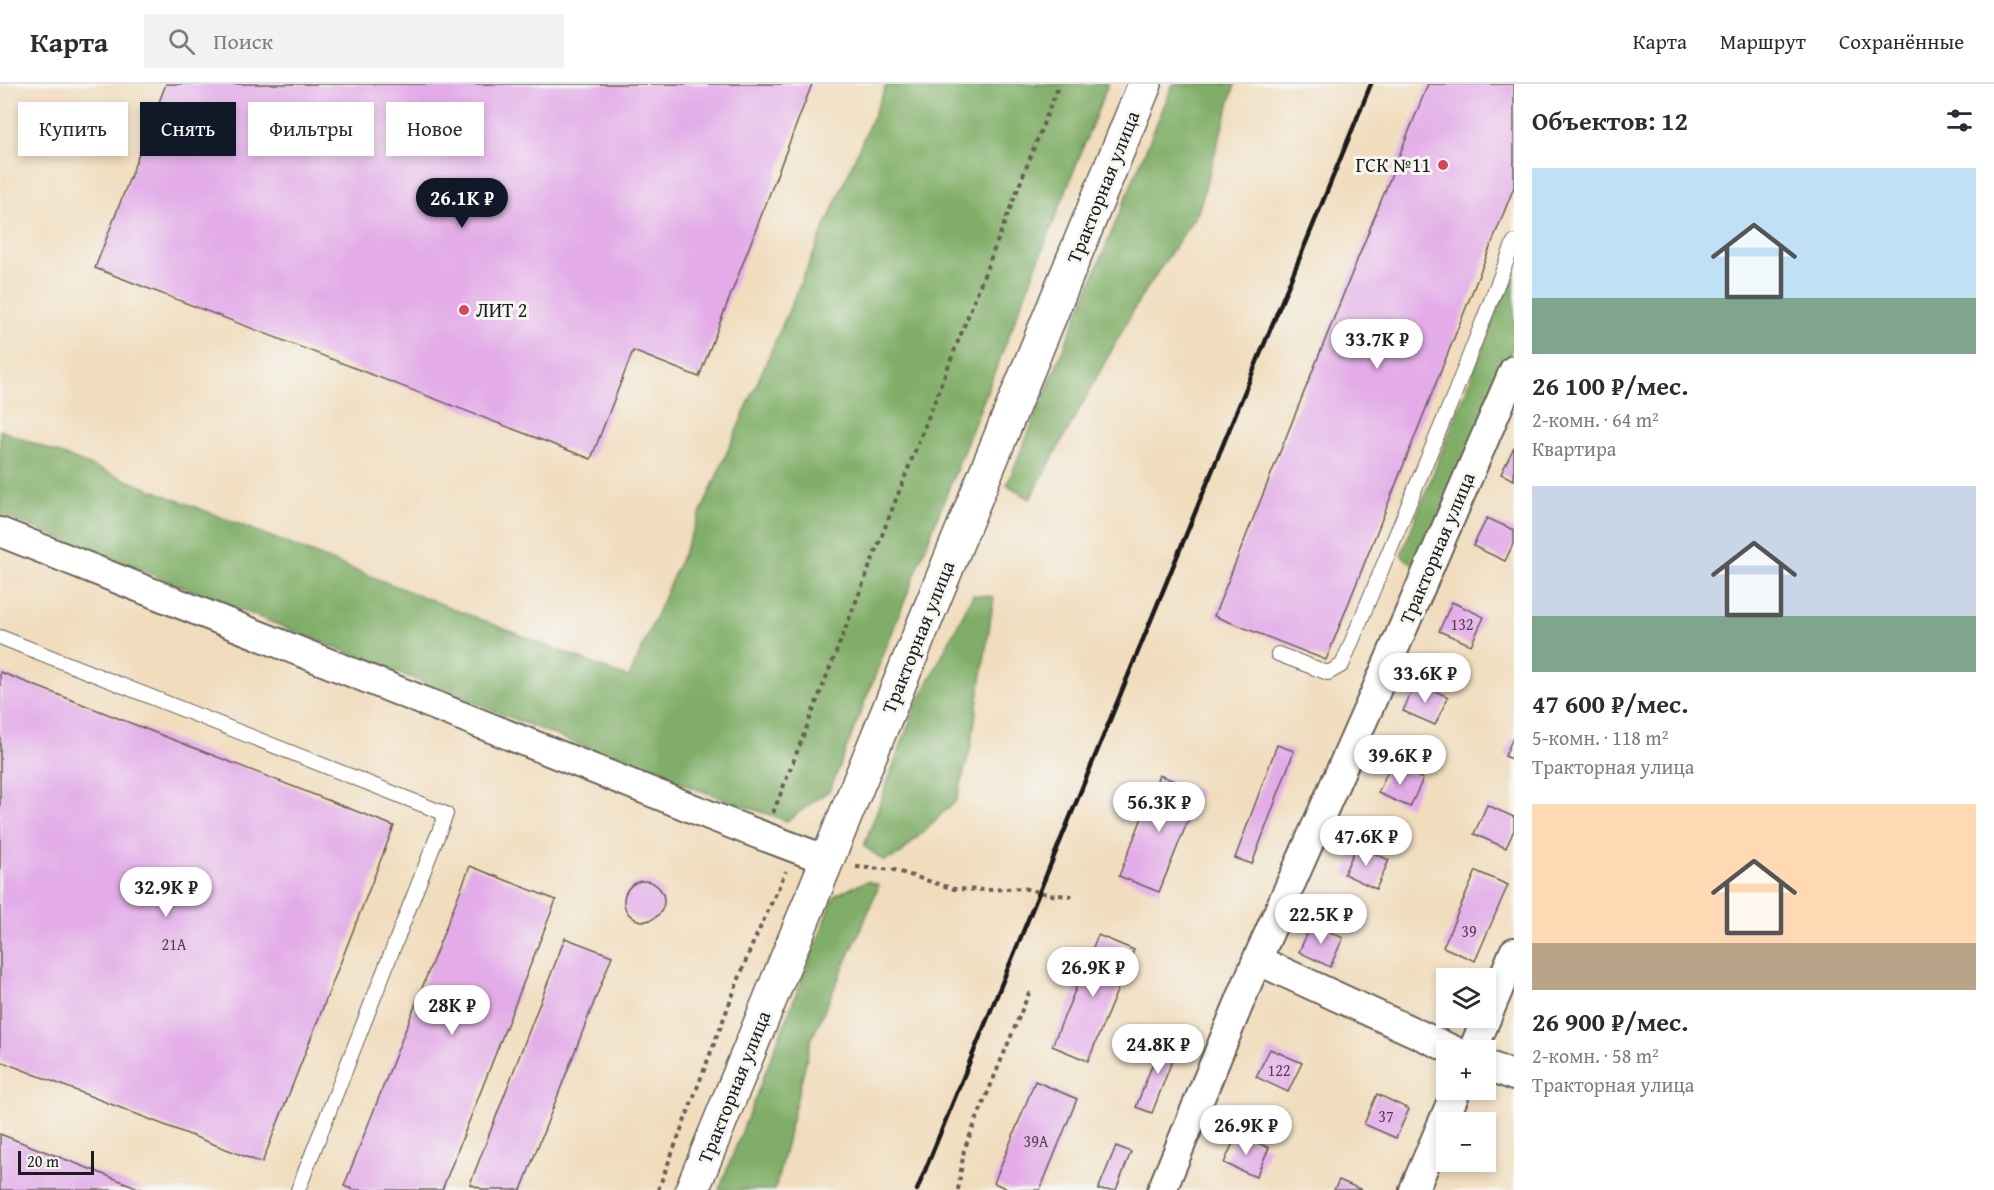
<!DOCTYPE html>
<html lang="ru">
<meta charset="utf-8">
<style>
:root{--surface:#fff;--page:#f2f2f3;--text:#2b2b33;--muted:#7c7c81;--line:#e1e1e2;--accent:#111827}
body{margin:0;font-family:"Gentium Book Plus",serif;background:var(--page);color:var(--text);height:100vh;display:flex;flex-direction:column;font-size:22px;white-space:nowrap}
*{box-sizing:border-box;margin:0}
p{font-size:20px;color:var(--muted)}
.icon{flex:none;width:33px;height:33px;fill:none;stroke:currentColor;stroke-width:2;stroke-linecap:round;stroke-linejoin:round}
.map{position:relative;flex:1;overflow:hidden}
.sheet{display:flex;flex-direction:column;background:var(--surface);width:480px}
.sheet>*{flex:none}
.banner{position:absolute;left:18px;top:18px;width:570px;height:54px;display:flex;gap:12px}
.buttons{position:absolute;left:1436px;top:884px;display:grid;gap:12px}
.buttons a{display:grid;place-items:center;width:60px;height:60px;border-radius:0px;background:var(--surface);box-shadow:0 3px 9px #0003;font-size:30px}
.scale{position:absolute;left:18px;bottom:15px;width:76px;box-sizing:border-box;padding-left:6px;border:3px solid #1c1c1c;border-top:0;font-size:16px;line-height:21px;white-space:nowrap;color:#1c1c1c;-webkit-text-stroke:4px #f6f6f2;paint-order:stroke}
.price{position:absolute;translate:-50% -51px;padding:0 14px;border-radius:21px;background:#fff;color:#222;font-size:20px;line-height:39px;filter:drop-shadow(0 2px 3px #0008)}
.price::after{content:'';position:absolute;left:50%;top:36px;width:18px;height:14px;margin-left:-9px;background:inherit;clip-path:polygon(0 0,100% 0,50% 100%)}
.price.current{background:var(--accent);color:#fff}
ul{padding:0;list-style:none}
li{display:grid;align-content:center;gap:12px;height:318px;padding:0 18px}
li span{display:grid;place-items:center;height:186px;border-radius:0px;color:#555}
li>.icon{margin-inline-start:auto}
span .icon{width:108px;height:108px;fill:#fffc;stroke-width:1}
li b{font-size:26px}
h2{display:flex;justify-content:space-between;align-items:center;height:72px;padding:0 18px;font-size:26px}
.chip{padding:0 21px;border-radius:0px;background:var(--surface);box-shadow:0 3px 9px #0003;font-size:21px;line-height:54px}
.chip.current{background:var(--accent);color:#fff}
header{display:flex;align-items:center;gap:36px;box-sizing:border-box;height:84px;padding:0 30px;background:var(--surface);border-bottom:2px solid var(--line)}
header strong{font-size:28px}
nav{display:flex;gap:33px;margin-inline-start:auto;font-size:21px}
.search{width:420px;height:54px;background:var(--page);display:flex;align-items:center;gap:15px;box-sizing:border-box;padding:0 21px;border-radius:0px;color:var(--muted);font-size:22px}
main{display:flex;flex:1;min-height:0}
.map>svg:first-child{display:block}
</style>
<header>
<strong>Карта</strong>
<div class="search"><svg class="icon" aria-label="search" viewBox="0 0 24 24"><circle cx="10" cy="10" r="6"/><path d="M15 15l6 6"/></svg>Поиск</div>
<nav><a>Карта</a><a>Маршрут</a><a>Сохранённые</a></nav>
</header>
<main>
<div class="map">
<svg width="1514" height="1106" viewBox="0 0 1514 1106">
<rect width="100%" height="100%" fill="#f6f6f2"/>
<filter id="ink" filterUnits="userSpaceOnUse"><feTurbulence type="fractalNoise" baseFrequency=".0167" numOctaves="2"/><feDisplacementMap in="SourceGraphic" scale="12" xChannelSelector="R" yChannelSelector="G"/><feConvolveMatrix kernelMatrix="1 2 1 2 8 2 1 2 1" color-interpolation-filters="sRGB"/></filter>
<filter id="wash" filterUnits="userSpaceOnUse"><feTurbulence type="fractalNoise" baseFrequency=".008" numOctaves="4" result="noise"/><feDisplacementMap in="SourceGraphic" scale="24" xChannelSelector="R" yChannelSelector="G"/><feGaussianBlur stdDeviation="1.35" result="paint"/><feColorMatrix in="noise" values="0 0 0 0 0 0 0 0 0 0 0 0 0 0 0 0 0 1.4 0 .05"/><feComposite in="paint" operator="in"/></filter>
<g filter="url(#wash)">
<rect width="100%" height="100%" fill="#f1ddbe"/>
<!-- forest -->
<g fill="#80ae67" stroke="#4e6542" stroke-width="1.5">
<polygon points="887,0 1108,0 830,706 787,737 640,685 0,430 0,346 629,594"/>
<polygon points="1173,0 1235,0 1198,128 1138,218 1030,415 1007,401"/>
<polygon points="1514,185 1514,260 1420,486 1401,471"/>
<polygon points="973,511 994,513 971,661 957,715 899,771 884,777 864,762 914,626"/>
<polygon points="867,797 879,801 865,836 811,956 775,1106 719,1106 835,811"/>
</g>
<g id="blocks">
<!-- building -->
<g fill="#e3ace8">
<polygon points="166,0 812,0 699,293 633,267 591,375 95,184"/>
<polygon points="1428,0 1514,0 1514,103 1326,576 1214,532"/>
<polygon points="1514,363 1514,396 1501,390"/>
<polygon points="1487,434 1514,446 1514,458 1505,477 1473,462"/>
<polygon points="1452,518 1484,533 1471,561 1439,547"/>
<polygon points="0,588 394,742 262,1079 0,977"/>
<polygon points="1416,598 1448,613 1435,641 1403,627"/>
<polygon points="1514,651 1514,676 1505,672"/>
<polygon points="1277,661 1294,667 1252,780 1235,774"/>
<polygon points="1391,680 1423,695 1410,723 1378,709"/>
<polygon points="1159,691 1200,707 1159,808 1119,792"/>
<polygon points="1487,721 1514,733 1514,746 1506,764 1474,750"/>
<polygon points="1357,761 1389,776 1376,805 1344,790"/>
<polygon points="470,782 556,816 442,1106 354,1106 344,1102"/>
<polygon points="1476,787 1508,801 1475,877 1443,863"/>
<circle cx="644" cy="817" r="20"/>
<polygon points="1312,839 1343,854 1330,883 1299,868"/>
<polygon points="1098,851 1134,866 1088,977 1052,962"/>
<polygon points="565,854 612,872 521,1106 484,1106 470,1100"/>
<polygon points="1163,953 1179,959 1152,1029 1136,1023"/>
<polygon points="1270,965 1302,979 1288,1008 1256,993"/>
<polygon points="1035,997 1077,1015 1040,1106 1010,1106 994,1099"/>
<polygon points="1377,1010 1409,1025 1396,1054 1364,1040"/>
<polygon points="0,1050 144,1106 0,1106"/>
<polygon points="1237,1050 1269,1064 1256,1093 1224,1079"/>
<polygon points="1116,1062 1131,1068 1116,1106 1098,1106"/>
<polygon points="1339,1096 1362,1106 1334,1106"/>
</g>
</g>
</g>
<g filter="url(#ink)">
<use href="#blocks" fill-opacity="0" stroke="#676055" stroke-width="1.5"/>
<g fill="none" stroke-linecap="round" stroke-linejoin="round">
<defs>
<g id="lane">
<polyline points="0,553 446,730 298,1106"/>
<polyline points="1278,570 1328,589 1342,581 1454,311 1514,158"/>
</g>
<g id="street">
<polyline points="0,448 734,741 827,776"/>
<polyline points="1257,876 1453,966"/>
<polyline points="1473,966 1514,868"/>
<polyline points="1485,980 1514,992"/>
<polyline points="1162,1106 1257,876 1372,616 1514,286"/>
<polyline points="1414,1106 1457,1005"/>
</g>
<polyline id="secondary" points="692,1106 1145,0"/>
</defs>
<!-- lane casing -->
<use href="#lane" stroke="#676055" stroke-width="16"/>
<!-- street casing -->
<use href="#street" stroke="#676055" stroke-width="32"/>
<!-- secondary casing -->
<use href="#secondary" stroke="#676055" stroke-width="36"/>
<!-- path -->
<g stroke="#676055" stroke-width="4" stroke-dasharray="4.5 4.5" stroke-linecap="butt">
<polyline points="773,729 1059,0"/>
<polyline points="856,783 894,786 954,805 987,806 1023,804 1051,811 1073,812"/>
<polyline points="658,1106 750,866 786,787"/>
<polyline points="958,1106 964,1066 1031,904"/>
</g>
<!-- lane -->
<use href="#lane" stroke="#fff" stroke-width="14"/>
<!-- street -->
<use href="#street" stroke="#fff" stroke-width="28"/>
<!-- secondary -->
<use href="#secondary" stroke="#fff" stroke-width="33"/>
<!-- rail -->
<polyline stroke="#1c1c1c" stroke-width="4.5" points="917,1106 1371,0"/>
</g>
</g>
<!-- markers -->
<g fill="#d1495b" stroke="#f6f6f2" stroke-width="2">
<circle cx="1443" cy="81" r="6"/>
<circle cx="464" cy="226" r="6"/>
</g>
<g text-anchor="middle" stroke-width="6" stroke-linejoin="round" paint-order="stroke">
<!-- number labels -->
<g font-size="16" fill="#4e404f">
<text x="1462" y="546">132</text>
<text x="1469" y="853">39</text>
<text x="174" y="866">21А</text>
<text x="1279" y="992">122</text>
<text x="1386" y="1038">37</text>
<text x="1036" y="1063">39А</text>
</g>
<!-- poi labels -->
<g font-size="20" fill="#1c1c1c" stroke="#f6f6f2" text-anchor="end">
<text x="1431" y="88">ГСК №11</text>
<text x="476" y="233" text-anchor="start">ЛИТ 2</text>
</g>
<!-- street labels -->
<g font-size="20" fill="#1c1c1c" stroke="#f6f6f2">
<text transform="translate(1103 103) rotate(-68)" y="7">Тракторная улица</text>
<text transform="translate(1437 464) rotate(-67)" y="7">Тракторная улица</text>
<text transform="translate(918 553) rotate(-68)" y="7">Тракторная улица</text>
<text transform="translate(734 1003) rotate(-68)" y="7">Тракторная улица</text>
</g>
</g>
</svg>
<div class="buttons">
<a><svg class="icon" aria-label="layers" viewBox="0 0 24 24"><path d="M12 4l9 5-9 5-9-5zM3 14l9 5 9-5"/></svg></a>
<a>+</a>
<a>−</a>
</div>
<div class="scale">20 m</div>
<b class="price current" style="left:462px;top:145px">26.1K ₽</b>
<b class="price" style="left:1377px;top:286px">33.7K ₽</b>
<b class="price" style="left:1425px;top:620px">33.6K ₽</b>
<b class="price" style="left:1400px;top:702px">39.6K ₽</b>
<b class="price" style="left:1159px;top:749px">56.3K ₽</b>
<b class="price" style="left:1366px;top:783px">47.6K ₽</b>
<b class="price" style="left:166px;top:834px">32.9K ₽</b>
<b class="price" style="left:1321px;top:861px">22.5K ₽</b>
<b class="price" style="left:1093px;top:914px">26.9K ₽</b>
<b class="price" style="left:452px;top:952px">28K ₽</b>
<b class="price" style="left:1158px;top:991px">24.8K ₽</b>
<b class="price" style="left:1246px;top:1072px">26.9K ₽</b>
<div class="banner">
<a class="chip">Купить</a>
<a class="chip current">Снять</a>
<a class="chip">Фильтры</a>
<a class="chip">Новое</a>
</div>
</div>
<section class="sheet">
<h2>Объектов: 12<svg class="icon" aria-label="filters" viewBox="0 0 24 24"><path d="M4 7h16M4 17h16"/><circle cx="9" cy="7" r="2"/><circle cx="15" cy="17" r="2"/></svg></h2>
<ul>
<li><span style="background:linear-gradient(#bfe0f5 70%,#7fa58c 0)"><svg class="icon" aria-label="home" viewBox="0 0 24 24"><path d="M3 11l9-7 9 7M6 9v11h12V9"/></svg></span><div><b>26 100 ₽/мес.</b><p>2-комн. · 64 m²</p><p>Квартира</p></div></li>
<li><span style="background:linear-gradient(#c9d6e8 70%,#7fa58c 0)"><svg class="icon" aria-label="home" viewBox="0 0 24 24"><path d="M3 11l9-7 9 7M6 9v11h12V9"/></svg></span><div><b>47 600 ₽/мес.</b><p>5-комн. · 118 m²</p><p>Тракторная улица</p></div></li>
<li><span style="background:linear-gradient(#ffd9b3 75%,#b9a48a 0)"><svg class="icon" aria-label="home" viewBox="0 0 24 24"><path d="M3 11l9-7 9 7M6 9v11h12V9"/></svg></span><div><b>26 900 ₽/мес.</b><p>2-комн. · 58 m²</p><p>Тракторная улица</p></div></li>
</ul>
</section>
</main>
